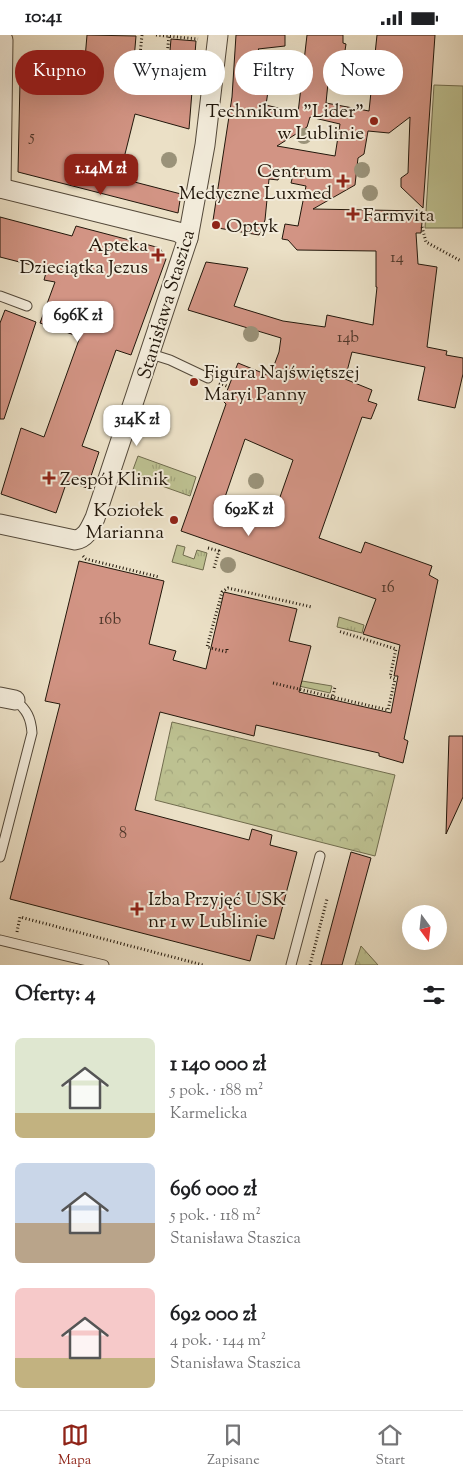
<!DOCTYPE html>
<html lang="pl">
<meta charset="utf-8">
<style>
:root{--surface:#fff;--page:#f2f2f2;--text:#202124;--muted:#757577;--line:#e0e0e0;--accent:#8f2418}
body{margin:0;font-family:"Sorts Mill Goudy",serif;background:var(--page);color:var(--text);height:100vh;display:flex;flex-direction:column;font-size:19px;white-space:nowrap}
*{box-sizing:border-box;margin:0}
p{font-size:16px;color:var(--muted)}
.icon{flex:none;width:28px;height:28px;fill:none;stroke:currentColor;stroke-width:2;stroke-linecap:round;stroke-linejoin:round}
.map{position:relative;height:930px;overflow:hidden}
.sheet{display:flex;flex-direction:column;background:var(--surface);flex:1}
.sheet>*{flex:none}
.top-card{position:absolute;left:15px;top:15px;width:434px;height:45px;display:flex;gap:10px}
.needle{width:32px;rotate:165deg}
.controls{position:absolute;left:402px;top:870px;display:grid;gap:10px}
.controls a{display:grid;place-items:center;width:45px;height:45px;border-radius:50%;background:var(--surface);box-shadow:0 5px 20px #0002;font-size:25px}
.price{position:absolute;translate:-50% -42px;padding:0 11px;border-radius:10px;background:#fff;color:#222;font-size:16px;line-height:32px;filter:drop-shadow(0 1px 2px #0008)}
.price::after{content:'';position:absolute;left:50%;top:30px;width:15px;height:11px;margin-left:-8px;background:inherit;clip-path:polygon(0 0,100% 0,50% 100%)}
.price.active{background:var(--accent);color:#fff}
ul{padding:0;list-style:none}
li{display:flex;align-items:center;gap:15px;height:125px;padding:0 15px}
li span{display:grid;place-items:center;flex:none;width:140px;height:100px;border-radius:8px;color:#555}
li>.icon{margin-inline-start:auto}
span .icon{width:60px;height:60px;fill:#fffc;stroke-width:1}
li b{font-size:21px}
h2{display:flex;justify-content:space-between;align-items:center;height:60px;padding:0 15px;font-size:21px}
.tag{padding:0 18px;border-radius:22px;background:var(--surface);box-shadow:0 5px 20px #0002;font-size:18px;line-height:45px}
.tag.active{background:var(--accent);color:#fff}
.status{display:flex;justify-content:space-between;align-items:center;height:35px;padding:0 25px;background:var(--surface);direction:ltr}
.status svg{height:14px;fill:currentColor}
.dock{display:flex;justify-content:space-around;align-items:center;height:70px;border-top:1px solid var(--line);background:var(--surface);font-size:14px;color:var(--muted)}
.dock a{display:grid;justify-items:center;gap:2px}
.dock .active{color:var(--accent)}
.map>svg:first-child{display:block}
</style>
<div class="status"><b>10:41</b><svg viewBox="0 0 49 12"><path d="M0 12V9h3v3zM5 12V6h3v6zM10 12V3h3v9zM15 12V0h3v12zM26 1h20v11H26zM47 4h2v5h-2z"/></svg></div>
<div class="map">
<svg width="463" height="930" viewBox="0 0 463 930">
<defs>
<pattern id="grass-tufts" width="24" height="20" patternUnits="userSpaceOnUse" patternTransform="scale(1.25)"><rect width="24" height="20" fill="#bdc191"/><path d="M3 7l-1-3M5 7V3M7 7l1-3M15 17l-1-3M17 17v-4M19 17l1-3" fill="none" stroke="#a2a57c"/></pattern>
<pattern id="forest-crowns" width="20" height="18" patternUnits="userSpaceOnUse" patternTransform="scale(1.25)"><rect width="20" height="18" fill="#bdc191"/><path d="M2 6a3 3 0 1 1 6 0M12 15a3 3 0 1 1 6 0" fill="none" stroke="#a2a57c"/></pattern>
</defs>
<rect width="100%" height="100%" fill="#ebe0c6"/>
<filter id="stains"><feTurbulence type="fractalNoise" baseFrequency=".004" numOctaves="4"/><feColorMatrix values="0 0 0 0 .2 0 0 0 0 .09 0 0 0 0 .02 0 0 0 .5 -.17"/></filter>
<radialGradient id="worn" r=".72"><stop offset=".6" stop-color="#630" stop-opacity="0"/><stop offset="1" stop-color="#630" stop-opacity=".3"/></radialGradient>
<!-- grass -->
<g fill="url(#grass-tufts)" stroke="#706c4e">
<polygon points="138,421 196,442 190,461 131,440"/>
<polygon points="177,510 185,512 183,520 194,524 197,515 207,518 203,535 172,527"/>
<polygon points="339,582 364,590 362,598 337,592"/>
<polygon points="302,646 332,651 330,658 299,651"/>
</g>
<!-- forest -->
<g fill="url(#forest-crowns)" stroke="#706c4e">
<polygon points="172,687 395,740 375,821 155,765"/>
<polygon points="361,911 378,930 355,930"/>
</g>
<!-- pitch -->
<polygon fill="#bdc191" stroke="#706c4e" points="434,50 463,51 463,193 425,193"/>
<!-- building -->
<g fill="#d29484" stroke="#22170b" fill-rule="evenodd">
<polygon points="87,0 136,1 132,48 167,51 171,4 196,6 189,94 135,79 119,143 181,159 178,178 18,137 20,46 83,47"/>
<path d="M236,0H285V11L258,14L280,38L269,49L266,70L298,78L307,0H343V8L346,9L343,29L330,28L326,68L369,76L377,0H435L423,173L401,152V143L408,138L410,82L389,98L368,96L364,119L358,123L355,150L313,174L423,176L421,198H416L418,229L437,232L427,312L447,316L446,320L463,323V339L455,373L418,365L425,332L352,317L345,344L372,355L368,366L377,369L371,384L362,382L319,503L361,518L365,507L432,531L429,540L438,545L404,704L408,706L403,728L379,721V718L256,690L254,701L160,677L135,775L249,805L252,794L272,800L270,810L297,817L274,904L257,900L250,926L10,864L60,669L45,666L79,526L164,546L149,609L176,616L173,625L206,634L224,557L297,574L289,606L311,611L299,657L391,678L398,641H394L400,610L363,599L376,564L181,496L226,369L223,366L238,328L270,341L279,317L281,303L188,275L206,227L248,233L234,271L283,286L325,292L327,280L373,290L377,252H376V216L297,215L288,205L282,204L285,189L298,191L306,151L291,148L293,140L281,137L278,145L269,144L265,185L259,200L212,192L232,62ZM310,82L340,89L335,121L277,111L307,92ZM245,404L293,425L273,482L224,465Z"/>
<polygon points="0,182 72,201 76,191 160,213 166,224 131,320 116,315 82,411 99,417 87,453 67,446 56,478 1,459 21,393 44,402 80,302 40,288 55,247 44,245 47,234 0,222"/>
<polygon points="5,275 36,287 4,384 0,384 0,288"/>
<polygon points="449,701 463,701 463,762 446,799"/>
<polygon points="351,817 371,823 342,930 321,930"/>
</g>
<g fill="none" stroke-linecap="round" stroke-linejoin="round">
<defs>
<g id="lane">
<polyline points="0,261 27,271"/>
<polyline points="151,319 170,325 208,343"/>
<path d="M0,822L32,698C31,683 27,675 15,665"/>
<polyline points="0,905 104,930"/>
<polyline points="291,930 320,821"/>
</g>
<g id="street">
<polyline points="0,153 178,197 188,203"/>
<polyline points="1,153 3,5"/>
<path d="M0,489L75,505C87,503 90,493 95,483L188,203L205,110L218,0"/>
<polyline points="0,662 15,665"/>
</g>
</defs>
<!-- lane casing -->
<use href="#lane" stroke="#54493a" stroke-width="11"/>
<!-- street casing -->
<use href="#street" stroke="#54493a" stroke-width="21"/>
<!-- path -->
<g stroke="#22170b" stroke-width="3" stroke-dasharray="1 2.5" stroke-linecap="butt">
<polyline points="142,0 140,20 167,22 169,0"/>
<polyline points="156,0 198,4"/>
<polyline points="422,192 426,207 461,226"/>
<polyline points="219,348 229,352"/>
<polyline points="208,513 219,516 214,533"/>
<polyline points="83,521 86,524 159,542"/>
<polyline points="227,614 227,617 207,612 222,557 228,553 312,572"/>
<polyline points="273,648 388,675 395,644 390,642 396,614 338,596"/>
<polyline points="332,664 335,652"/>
<polyline points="17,897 20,882 203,930"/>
<polyline points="310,930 327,864"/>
</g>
<!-- lane -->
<use href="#lane" stroke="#f2ebda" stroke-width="9"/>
<!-- street -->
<use href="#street" stroke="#f2ebda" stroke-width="19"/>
</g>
<!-- trees -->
<g fill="#9a9279">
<circle cx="304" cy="101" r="8"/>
<circle cx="169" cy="125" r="8"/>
<circle cx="362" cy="135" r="8"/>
<circle cx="370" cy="158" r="8"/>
<circle cx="251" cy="299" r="8"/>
<circle cx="256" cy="446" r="8"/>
<circle cx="228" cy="530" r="8"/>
</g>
<!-- markers -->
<g fill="#8f2418" stroke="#f2ebda" stroke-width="2">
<circle cx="374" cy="86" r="5"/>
<path d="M340.5 138.5h5v5h5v5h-5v5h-5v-5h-5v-5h5z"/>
<path d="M350.5 171.5h5v5h5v5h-5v5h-5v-5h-5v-5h5z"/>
<circle cx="216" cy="190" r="5"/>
<path d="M155.5 212.5h5v5h5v5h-5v5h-5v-5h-5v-5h5z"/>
<circle cx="194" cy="347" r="5"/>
<path d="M46.5 435.5h5v5h5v5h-5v5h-5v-5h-5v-5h5z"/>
<circle cx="174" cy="485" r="5"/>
<path d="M134.5 866.5h5v5h5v5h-5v5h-5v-5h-5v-5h5z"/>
</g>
<g text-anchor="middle" stroke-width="4" stroke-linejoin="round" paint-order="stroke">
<!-- number labels -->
<g font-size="16" fill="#4e3629">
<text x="32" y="106">5</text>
<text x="397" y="227">14</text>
<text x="348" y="307">14b</text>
<text x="388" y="557">16</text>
<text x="110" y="589">16b</text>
<text x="123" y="803">8</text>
</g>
<!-- poi labels -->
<g font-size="19" fill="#22170b" stroke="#f2ebda" text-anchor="start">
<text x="364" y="82" text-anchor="end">Technikum "Lider"<tspan x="364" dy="22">w Lublinie</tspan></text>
<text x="332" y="142" text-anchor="end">Centrum<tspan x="332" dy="22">Medyczne Luxmed</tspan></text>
<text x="363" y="186">Farmvita</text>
<text x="226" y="197">Optyk</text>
<text x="148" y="216" text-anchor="end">Apteka<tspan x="148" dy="22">Dzieciątka Jezus</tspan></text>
<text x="204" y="343">Figura Najświętszej<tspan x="204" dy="22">Maryi Panny</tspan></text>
<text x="60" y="450">Zespół Klinik</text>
<text x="164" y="481" text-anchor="end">Koziołek<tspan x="164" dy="22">Marianna</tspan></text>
<text x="148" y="870">Izba Przyjęć USK<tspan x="148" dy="22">nr 1 w Lublinie</tspan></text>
</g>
<!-- street labels -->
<g font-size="19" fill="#22170b" stroke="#f2ebda">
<text transform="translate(165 269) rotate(-73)" y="7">Stanisława Staszica</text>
</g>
</g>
<rect width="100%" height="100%" filter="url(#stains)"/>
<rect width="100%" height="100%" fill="url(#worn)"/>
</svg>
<div class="controls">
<a><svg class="needle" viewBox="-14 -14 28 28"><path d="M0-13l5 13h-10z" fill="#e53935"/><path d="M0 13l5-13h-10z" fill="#757577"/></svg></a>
</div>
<b class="price active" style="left:101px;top:161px">1.14M zł</b>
<b class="price" style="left:78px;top:308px">696K zł</b>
<b class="price" style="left:137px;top:412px">314K zł</b>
<b class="price" style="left:249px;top:502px">692K zł</b>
<div class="top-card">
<a class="tag active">Kupno</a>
<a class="tag">Wynajem</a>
<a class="tag">Filtry</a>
<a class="tag">Nowe</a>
</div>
</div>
<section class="sheet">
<h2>Oferty: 4<svg class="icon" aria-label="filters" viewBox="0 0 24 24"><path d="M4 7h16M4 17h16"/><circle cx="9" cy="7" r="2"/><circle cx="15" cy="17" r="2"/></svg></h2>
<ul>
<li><span style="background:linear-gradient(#dfe7d0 75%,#c2b280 0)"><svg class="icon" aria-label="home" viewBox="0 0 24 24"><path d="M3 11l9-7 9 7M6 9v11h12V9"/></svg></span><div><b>1 140 000 zł</b><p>5 pok. · 188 m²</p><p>Karmelicka</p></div></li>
<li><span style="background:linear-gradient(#c9d6e8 60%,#b9a48a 0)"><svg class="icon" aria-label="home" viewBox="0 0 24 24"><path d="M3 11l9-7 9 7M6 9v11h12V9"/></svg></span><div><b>696 000 zł</b><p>5 pok. · 118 m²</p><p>Stanisława Staszica</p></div></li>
<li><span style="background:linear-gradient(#f6c9c9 70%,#c2b280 0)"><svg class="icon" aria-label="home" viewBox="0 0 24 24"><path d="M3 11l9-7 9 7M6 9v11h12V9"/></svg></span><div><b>692 000 zł</b><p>4 pok. · 144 m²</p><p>Stanisława Staszica</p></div></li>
</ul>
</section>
<nav class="dock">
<a class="active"><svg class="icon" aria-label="map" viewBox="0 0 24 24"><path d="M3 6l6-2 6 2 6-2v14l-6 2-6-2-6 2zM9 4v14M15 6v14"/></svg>Mapa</a>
<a><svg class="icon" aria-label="saved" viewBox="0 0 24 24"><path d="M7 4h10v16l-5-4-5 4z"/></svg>Zapisane</a>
<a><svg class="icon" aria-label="home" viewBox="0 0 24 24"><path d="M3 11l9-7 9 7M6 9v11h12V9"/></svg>Start</a>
</nav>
